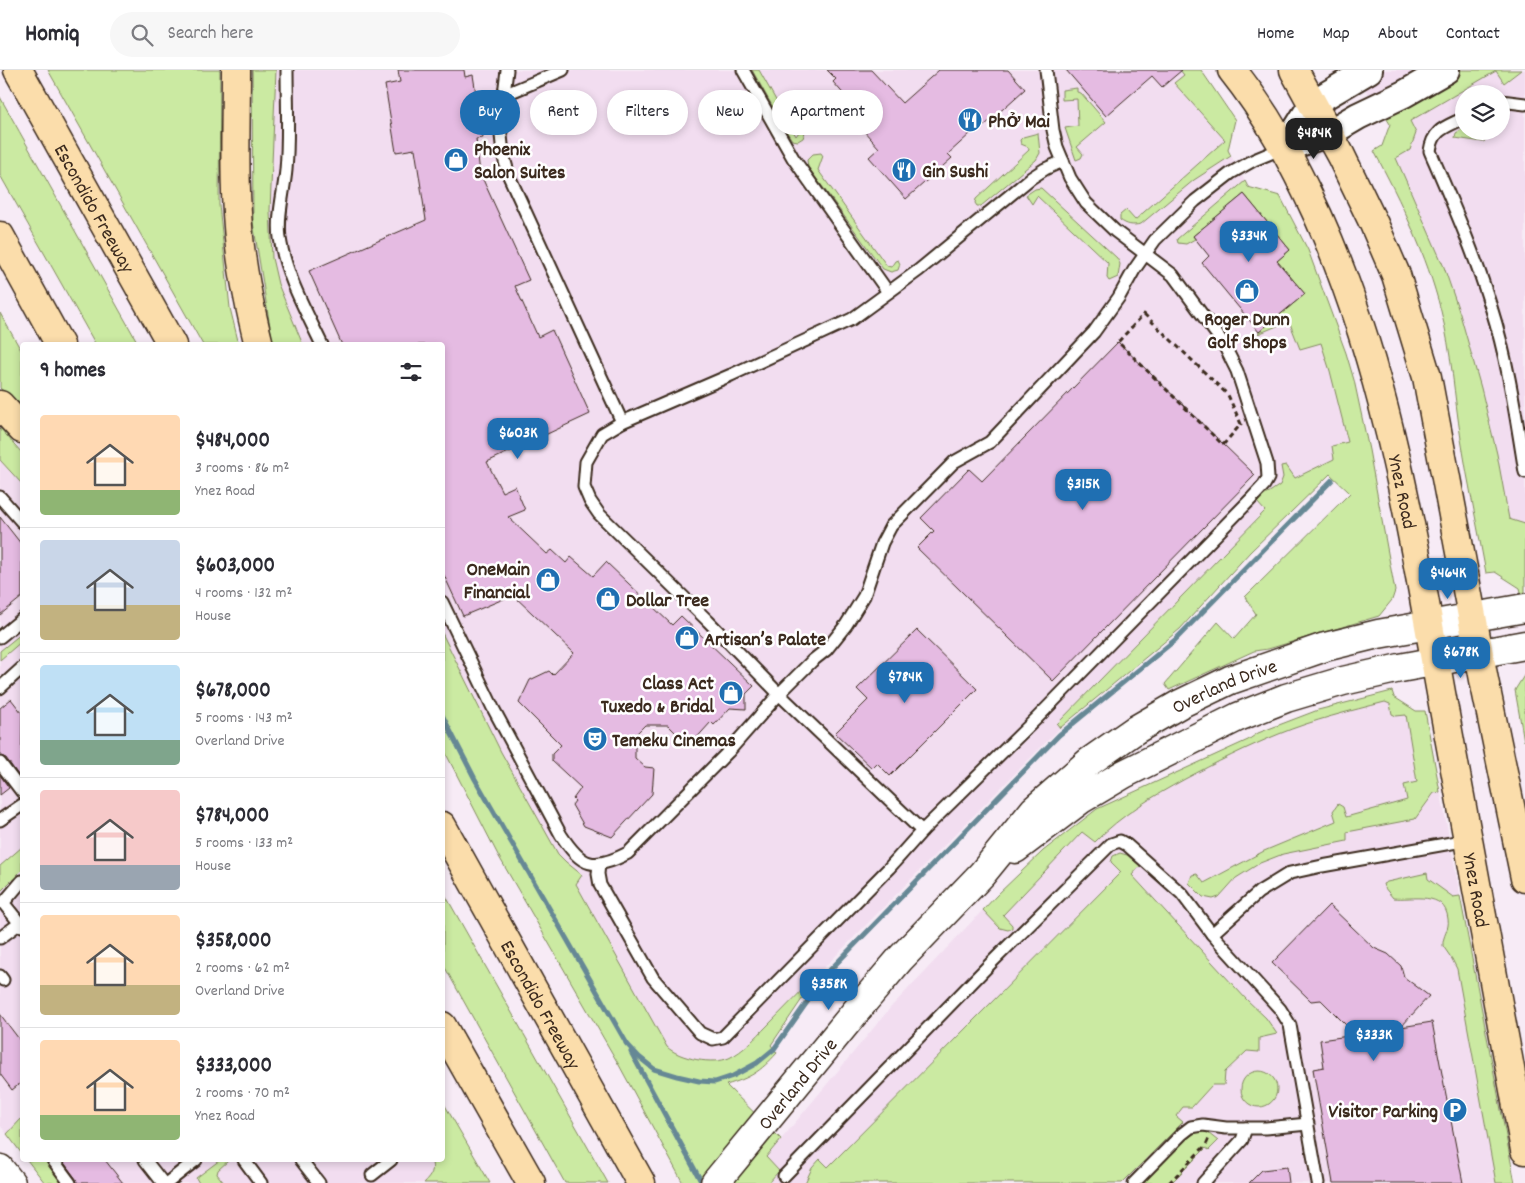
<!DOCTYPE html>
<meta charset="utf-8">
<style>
:root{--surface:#fff;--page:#f7f7f7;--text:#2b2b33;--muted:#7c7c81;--line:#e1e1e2;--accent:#1f6fb2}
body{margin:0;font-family:Dekko,sans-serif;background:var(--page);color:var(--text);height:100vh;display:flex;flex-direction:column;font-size:19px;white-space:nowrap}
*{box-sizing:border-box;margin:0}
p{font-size:16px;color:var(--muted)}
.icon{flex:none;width:28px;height:28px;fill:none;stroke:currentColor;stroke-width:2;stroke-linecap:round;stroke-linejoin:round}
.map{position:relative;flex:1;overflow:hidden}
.details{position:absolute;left:20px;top:272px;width:425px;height:820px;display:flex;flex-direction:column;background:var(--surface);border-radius:5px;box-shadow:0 2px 8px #0003}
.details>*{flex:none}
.hud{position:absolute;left:460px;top:20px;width:475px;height:45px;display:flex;gap:10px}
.controls{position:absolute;left:1455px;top:15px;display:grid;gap:10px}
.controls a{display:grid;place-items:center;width:55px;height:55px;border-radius:50%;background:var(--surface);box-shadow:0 2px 8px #0003;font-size:25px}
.price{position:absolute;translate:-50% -42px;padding:0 11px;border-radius:10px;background:var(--accent);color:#fff;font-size:16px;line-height:32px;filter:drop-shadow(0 1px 2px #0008)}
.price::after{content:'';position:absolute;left:50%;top:30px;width:15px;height:11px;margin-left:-8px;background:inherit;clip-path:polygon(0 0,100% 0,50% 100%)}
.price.on{background:#222;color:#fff}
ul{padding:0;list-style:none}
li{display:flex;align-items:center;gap:15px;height:125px;padding:0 20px}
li+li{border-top:1px solid var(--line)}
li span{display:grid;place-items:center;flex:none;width:140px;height:100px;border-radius:5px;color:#555}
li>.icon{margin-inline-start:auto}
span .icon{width:60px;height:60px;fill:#fffc;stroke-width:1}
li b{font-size:21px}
h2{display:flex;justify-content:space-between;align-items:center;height:60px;padding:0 20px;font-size:21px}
.chip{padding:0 18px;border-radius:22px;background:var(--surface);box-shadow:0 2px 8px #0003;font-size:18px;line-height:45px}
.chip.on{background:var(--accent);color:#fff}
header{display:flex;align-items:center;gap:30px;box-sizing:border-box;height:70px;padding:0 25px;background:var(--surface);border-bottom:1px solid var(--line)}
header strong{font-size:24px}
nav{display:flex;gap:28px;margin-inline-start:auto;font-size:18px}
.search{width:350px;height:45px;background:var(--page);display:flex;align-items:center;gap:12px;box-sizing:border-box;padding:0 18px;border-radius:28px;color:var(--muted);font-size:19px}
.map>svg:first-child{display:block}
</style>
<header>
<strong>Homiq</strong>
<div class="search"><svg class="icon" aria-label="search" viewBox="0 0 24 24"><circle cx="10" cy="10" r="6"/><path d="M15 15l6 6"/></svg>Search here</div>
<nav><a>Home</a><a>Map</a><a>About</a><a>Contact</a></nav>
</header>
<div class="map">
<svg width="1525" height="1113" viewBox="0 0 1525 1113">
<rect width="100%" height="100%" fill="#f7ebf6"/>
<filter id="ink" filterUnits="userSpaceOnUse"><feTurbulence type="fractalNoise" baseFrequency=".02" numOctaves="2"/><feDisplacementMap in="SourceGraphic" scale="10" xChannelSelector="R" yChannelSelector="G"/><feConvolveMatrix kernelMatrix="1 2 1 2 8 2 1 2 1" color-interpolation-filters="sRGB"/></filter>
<g filter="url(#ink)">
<!-- built -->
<g fill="#f2ddf0" fill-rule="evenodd">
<polygon points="252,0 1201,0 1235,50 1228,80 1248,117 1280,126 1308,180 1346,283 1354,310 1369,380 1331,404 1250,482 1180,559 1060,658 749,974 728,988 710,992 671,986 443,604 442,275 284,275 258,190 253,152"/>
<path d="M1351,0H1525V526H1522L1520,518L1495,502L1486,503L1461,370L1449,277L1441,240L1426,193L1400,133L1374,81L1382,76L1390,53ZM1464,24H1501V61H1464Z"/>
<polygon points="0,390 22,414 22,1084 0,1055"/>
<polygon points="1392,621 1394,627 1416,641 1425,641 1515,1113 745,1113 891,937 997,825 1043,781 1097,739 1248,670 1258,663 1318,640"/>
<polygon points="27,1090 439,1090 452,1113 45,1113"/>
</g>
<!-- green -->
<g fill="#cbeaa2" stroke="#838a60">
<polygon points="48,0 220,0 219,135 230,238 239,275 203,275"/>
<polygon points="252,0 276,0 270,140 272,188 278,214 303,275 273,275 253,152"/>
<polygon points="752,0 759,0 796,66 802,58 806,59 803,68 798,71 792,70 788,64"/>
<path d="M1180,0H1201L1235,50L1228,80L1231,86L1194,110L1141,154C1132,156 1127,155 1120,150V145L1126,140L1135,150L1225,70L1174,13L1184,5Z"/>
<path d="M1460,0H1521L1504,13L1496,1L1410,51L1416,63L1410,80L1396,88L1444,197L1460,244L1481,318L1497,384L1509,449L1525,454V526H1522L1520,518L1495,502L1486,503C1478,458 1468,414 1461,369C1454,326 1452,283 1441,241C1427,185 1401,132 1374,81L1382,76L1390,54L1385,46Z"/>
<polygon points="1077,18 1077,22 1081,23 1106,52 1077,77 1083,84 1081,88 1076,90 1065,58 1078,56 1077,29 1062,30 1062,20"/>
<polygon points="0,27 139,275 96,275 0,105"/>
<polygon points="1464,58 1464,61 1486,61 1485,71 1483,72 1455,68 1456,63"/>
<polygon points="1038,63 1040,83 1036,90 981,136 977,136 975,133 976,129 1029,80 1028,77 1021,74 1020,70 1023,67"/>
<polygon points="821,83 823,86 818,100 887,196 891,197 895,191 898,190 900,194 898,200 891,202 883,199 808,97 807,90 813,84"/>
<polygon points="1245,111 1248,117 1280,126 1308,180 1346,283 1354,310 1369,380 1395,521 1392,530 1379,546 1268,579 1254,581 1169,620 1165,614 1218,552 1234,569 1256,544 1245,527 1350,423 1330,404 1250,482 1180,559 1060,658 1057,654 1265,441 1256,431 1280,415 1283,407 1281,396 1286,395 1295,408 1334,389 1332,376 1348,372 1330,301 1321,273 1300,279 1289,251 1258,264 1259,262 1305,224 1277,191 1290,180 1244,124 1193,166 1195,169 1186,174 1178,173 1177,169"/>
<polygon points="1041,118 1117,188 1120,194 1118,207 1109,211 1107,208 1108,193 1037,126 1032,134 1026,125 1035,119"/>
<polygon points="0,243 22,282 22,334 14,330 0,318"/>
<polygon points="0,358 22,383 22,414 0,390"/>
<polygon points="22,563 22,571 0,590 0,581"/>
<path d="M442,563L501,682L558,784L566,792L582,805L576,814L667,977C680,989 713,995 729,988C744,981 756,967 767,956C785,938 803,919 821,901L771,975L777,983C760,1002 750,1008 726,1015L781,1069L766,1087L779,1101L768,1113H683L619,995L498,785L443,678Z"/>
<polygon points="1525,604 1525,670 1524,671 1515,620"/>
<path d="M1392,621L1394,627L1416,641H1425L1440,722L1434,723L1415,749L1347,762V771L1283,784L1260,793L1236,808L1219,827L1213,829L1203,827L1189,813L1192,805L1197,804L1204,813L1264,781L1336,751L1333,741L1338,734L1343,737L1346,747L1407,730L1404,715L1417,712L1406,645L1396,646L1392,644L1390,634L1385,632C1350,641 1313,650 1279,664C1247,677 1215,693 1185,709C1152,727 1121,745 1095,772L1082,762L1003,845L1012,855V858L1008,860L1000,858L983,840L997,825L1043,781L1097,739L1248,670L1258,663L1318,640Z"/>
<polygon points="22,777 22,800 0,822 0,796"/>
<polygon points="1120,783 1127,785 1140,796 1132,805 1246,929 1266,948 1277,964 1259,968 1259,982 1247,981 1225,1002 1224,1015 1212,1015 1192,1037 1183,1037 1176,1046 1183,1052 1122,1113 805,1113 812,1098 820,1089 828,1097 1121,802 1111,792 1113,786"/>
<path d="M1427,803L1428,809L1453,827L1460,826L1515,1113H1496L1457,899L1452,889L1443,876C1442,866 1450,859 1448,849C1445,820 1412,830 1393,828L1384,817L1383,814L1387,812Z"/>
<polygon points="443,821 608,1113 565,1113 443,894"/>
<circle cx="1259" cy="1019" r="18"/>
<path d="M443,1032L490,1113H424C431,1106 435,1100 431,1090H442Z"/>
<polygon points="22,1048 22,1084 7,1064"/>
<polygon points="1201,1061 1208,1063 1218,1071 1209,1080 1206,1078 1171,1113 1143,1113 1188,1066"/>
<polygon points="27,1090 45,1090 63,1113 45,1113"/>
<polygon points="220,1090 228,1091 218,1100 217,1104 224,1113 199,1113 196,1108"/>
</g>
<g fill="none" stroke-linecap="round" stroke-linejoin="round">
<!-- stream -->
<g stroke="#668895" stroke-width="5">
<polyline points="442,645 475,709 627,974"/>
<polyline points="626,973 639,987 654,999 677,1006 699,1011 715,1012 733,1006 757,993 774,979 829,901 1059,665 1175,570 1332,410"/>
<polyline points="631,982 702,1113"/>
</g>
</g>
<!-- building -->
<g fill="#e5bbe2" stroke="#3b2a1e">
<polygon points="398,0 464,0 465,7 473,5 483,68 476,69 480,103 529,210 515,216 538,267 552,260 590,344 487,392 502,422 515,416 525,440 508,447 547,484 552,480 566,493 571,487 593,506 606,492 672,555 681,546 754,616 746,624 746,639 730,638 714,655 711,652 692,673 677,672 677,664 668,655 645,655 635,665 635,688 645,697 654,698 652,724 612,767 584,756 572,735 575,731 573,729 581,718 552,691 552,684 561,675 519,633 530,610 549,601 553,605 574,583 513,525 463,546 442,501 442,275 342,275 309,201 426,150 415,79 396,82 385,15 400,12"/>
<polygon points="827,0 871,0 902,33 939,0 1008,0 1025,19 984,56 982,53 948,84 952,88 906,129 869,87 879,78 855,51 862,45 833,12 836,9"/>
<polygon points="1066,0 1182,0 1162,17 1152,6 1106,46"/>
<polygon points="1244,124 1290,180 1277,191 1305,224 1259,262 1202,193 1209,186 1193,166"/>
<polygon points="1118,272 1255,405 1053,611 917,478 934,461 921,448 969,399 982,411"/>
<polygon points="0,447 22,475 22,527 0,545"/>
<polygon points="917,560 977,619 890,706 877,693 872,698 835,663 868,630 857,619"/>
<polygon points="11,629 22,643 21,709 6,688 0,686 0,638"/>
<polygon points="0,705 9,718 0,725"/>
<polygon points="1329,835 1374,878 1388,884 1401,896 1404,907 1429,926 1401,957 1432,952 1463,1113 1333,1113 1313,999 1324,997 1320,970 1356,965 1321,930 1311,931 1272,893"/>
<polygon points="0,944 22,973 22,1012 12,1020 0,1004"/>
<polygon points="62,1090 105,1090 123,1113 77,1113 76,1109"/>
<polygon points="1287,1097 1289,1113 1249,1113 1262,1100"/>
</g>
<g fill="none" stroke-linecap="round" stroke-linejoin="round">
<defs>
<g id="service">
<path d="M287,0C287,33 289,67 286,100C284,122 277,146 280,168C285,204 307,243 322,275"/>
<polyline points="507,0 500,56 503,84 509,106 622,352"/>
<polyline points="743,0 793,88 888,222"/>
<polyline points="504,25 563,0"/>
<polyline points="1501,31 1525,34"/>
<path d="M1464,48C1446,57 1433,59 1430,81C1452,132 1475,184 1491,237C1508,290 1516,347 1525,402"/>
<polyline points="0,427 22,452"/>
<path d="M442,532L493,638L561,765C582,797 593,801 628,783L728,682L779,624L812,591L826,580L846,555L864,526L882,473L891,456L954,392L990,372L1094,262L1119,227L1134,200L1155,170L1195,131L1231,103L1254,90L1283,78"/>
<polyline points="0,567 22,549"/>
<polyline points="0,618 22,598"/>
<polyline points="0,693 22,722"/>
<polyline points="0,750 22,735"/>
<polyline points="922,761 1037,648 1252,428 1264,415 1268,408 1267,393 1237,301 1223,273 1173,205 1115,161 1086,133 1070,108 1057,77 1053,60 1046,0"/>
<polyline points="599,794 598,804 600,815 653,908 700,963 713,969 723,967 889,798 922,761 779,624 708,551 599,444 590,431 584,417 586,392 602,364 622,352 731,305 852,249 919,200 1031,108 1045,99 1063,91"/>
<polyline points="22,811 5,831 5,835 22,856"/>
<polyline points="0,868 20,853"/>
<polyline points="0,906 3,910"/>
<polyline points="53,1090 70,1113"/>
<polyline points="145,1090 163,1113"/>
<polyline points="244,1090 261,1113"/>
<polyline points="301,1090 319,1113"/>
<polyline points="372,1105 391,1090"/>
<polyline points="784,1106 991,893 1111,774 1120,771 1127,775 1182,824 1212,864"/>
<polyline points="167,1113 196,1090"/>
<polyline points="1134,1113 1182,1064 1191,1057 1203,1055 1226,1058 1266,1058 1308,1054"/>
<polyline points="1203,1113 1242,1070 1246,1058"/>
<polyline points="1318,1113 1290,955 1280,939 1212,864 1259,822 1290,803 1322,796 1468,770"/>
</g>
<g id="tertiary">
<polyline points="1285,78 1329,63 1358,46 1404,24 1446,0"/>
<polyline points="1285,78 1313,33 1369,0"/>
</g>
<g id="secondary">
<polyline points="1015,779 1080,730 1124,704 1238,647 1286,628 1343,611 1400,598 1525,575"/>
<polyline points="0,1099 11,1113"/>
<path id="s1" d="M715,1113L866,929L900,889L982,804L1034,740L1089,692L1135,660L1180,634L1230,610L1325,577L1378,564L1525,538"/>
</g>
<g id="primary">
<path id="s2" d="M1232,0C1268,45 1294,94 1318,146C1386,297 1412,461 1441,623C1468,775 1497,927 1525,1080"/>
<polyline points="1294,0 1341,86 1374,154 1396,205 1427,307 1484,610 1525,808"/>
</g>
<g id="motorway">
<path id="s3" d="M18,0L172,275"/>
<path d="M236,0C236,59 233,118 240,177C244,210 251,243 259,275"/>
<polyline points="0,166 60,275"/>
<polyline points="0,335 22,359"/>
<path id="s4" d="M442,756L641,1113"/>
<polyline points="442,956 531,1113"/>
</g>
</defs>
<!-- service casing -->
<use href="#service" stroke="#3b2a1e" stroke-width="15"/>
<!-- tertiary casing -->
<use href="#tertiary" stroke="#3b2a1e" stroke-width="30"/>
<!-- secondary casing -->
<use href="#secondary" stroke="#3b2a1e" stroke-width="31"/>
<!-- primary casing -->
<use href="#primary" stroke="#3b2a1e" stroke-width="31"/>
<!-- motorway casing -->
<use href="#motorway" stroke="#3b2a1e" stroke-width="31"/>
<!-- path -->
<g stroke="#3b2a1e" stroke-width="3" stroke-dasharray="5 4" stroke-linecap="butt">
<polygon points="1144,244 1228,325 1241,354 1223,375 1118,272"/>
<polyline points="1169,1113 1206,1075 1209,1068"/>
</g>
<!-- service -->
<use href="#service" stroke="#fff" stroke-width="11"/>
<!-- tertiary -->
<use href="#tertiary" stroke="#fff" stroke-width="26"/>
<!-- secondary -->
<use href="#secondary" stroke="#fff" stroke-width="28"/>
<!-- primary -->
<use href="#primary" stroke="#fbddab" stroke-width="28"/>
<!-- motorway -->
<use href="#motorway" stroke="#fbddab" stroke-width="28"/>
</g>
</g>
<!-- icons -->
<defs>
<symbol id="restaurant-disc" viewBox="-11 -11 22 22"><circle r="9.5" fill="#1f6fb2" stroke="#fff"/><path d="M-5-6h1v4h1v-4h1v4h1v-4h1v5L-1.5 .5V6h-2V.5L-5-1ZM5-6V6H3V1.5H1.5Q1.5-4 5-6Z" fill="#fff"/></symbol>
<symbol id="shop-disc" viewBox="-11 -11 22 22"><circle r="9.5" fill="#1f6fb2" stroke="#fff"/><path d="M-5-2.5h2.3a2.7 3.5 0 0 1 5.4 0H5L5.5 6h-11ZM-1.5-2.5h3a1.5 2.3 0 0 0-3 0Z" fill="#fff"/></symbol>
<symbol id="theatre-disc" viewBox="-11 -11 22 22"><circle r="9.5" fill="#1f6fb2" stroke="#fff"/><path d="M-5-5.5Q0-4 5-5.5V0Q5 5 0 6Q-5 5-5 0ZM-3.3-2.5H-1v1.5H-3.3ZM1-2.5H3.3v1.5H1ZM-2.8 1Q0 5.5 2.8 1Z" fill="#fff"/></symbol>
<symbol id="parking-disc" viewBox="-11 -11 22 22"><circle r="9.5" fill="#1f6fb2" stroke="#fff"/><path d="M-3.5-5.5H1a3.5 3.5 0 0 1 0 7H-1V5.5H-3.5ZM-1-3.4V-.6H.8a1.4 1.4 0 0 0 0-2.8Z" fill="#fff"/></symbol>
</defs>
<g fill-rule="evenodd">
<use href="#restaurant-disc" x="956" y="36" width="28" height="28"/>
<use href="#shop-disc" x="442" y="76" width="28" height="28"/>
<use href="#restaurant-disc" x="890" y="86" width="28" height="28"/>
<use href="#shop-disc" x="1233" y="207" width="28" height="28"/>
<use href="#shop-disc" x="534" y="496" width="28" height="28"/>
<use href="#shop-disc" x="594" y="515" width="28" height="28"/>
<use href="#shop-disc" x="673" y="554" width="28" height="28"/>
<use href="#shop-disc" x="717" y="609" width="28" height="28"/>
<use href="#theatre-disc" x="581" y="655" width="28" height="28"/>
<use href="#parking-disc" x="1441" y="1026" width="28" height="28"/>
</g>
<g text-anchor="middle" stroke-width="5" stroke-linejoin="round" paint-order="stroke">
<!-- poi labels -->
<g font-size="20" font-weight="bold" fill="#3b2a1e" stroke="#fff" text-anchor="start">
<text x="988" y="57">Phở Mai</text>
<text x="474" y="85">Phoenix<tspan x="474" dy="23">Salon Suites</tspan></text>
<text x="922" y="107">Gin Sushi</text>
<text x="1247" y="255" text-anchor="middle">Roger Dunn<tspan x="1247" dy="23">Golf Shops</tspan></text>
<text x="530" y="505" text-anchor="end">OneMain<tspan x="530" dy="23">Financial</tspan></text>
<text x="626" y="536">Dollar Tree</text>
<text x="704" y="575">Artisan’s Palate</text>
<text x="714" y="619" text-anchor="end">Class Act<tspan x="714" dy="23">Tuxedo &amp; Bridal</tspan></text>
<text x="612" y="676">Temeku Cinemas</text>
<text x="1438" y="1047" text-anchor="end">Visitor Parking</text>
</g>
<!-- street labels -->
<g font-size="20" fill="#3b2a1e" stroke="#fff">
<text dy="7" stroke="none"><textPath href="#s3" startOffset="158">Escondido Freeway</textPath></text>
<text dy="7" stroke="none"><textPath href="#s2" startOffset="459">Ynez Road</textPath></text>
<text dy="7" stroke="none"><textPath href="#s1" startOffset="720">Overland Drive</textPath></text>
<text dy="7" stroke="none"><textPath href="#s2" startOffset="864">Ynez Road</textPath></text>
<text dy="7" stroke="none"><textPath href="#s4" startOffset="204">Escondido Freeway</textPath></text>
<text dy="7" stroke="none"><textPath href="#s1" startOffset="129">Overland Drive</textPath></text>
</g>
</g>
</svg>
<div class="controls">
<a><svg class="icon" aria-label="layers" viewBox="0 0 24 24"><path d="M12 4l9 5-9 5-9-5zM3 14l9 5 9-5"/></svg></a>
</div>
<b class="price on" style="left:1314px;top:90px">$484K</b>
<b class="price" style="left:1249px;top:193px">$334K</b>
<b class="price" style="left:518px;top:390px">$603K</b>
<b class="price" style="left:1083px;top:441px">$315K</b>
<b class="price" style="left:1448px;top:530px">$464K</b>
<b class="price" style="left:1461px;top:609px">$678K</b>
<b class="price" style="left:905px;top:634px">$784K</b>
<b class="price" style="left:829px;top:941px">$358K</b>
<b class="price" style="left:1374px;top:992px">$333K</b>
<div class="hud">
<a class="chip on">Buy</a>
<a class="chip">Rent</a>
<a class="chip">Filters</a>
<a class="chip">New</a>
<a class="chip">Apartment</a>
</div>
<section class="details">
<h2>9 homes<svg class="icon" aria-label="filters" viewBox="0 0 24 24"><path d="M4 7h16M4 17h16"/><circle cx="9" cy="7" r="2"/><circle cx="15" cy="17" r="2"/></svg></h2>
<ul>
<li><span style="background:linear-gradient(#ffd9b3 75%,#8fb573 0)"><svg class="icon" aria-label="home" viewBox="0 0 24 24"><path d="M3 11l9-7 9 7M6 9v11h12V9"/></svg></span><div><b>$484,000</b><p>3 rooms · 86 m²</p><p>Ynez Road</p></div></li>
<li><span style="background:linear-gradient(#c9d6e8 65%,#c2b280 0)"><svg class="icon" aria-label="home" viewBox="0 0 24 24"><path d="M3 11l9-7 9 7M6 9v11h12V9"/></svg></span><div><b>$603,000</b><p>4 rooms · 132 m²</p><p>House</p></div></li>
<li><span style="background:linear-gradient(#bfe0f5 75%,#7fa58c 0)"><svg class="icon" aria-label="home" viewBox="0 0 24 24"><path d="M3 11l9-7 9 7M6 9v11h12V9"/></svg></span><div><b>$678,000</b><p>5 rooms · 143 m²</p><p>Overland Drive</p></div></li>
<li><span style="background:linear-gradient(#f6c9c9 75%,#9aa5b1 0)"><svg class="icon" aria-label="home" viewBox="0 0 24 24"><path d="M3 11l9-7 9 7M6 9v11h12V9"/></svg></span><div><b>$784,000</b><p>5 rooms · 133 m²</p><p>House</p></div></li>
<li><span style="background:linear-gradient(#ffd9b3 70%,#c2b280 0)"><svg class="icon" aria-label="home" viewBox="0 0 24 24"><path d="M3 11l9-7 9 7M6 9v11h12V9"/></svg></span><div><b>$358,000</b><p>2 rooms · 62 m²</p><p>Overland Drive</p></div></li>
<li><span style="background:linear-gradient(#ffd9b3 75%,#8fb573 0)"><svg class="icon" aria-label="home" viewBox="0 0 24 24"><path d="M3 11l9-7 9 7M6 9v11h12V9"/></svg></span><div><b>$333,000</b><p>2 rooms · 70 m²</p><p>Ynez Road</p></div></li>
</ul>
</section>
</div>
